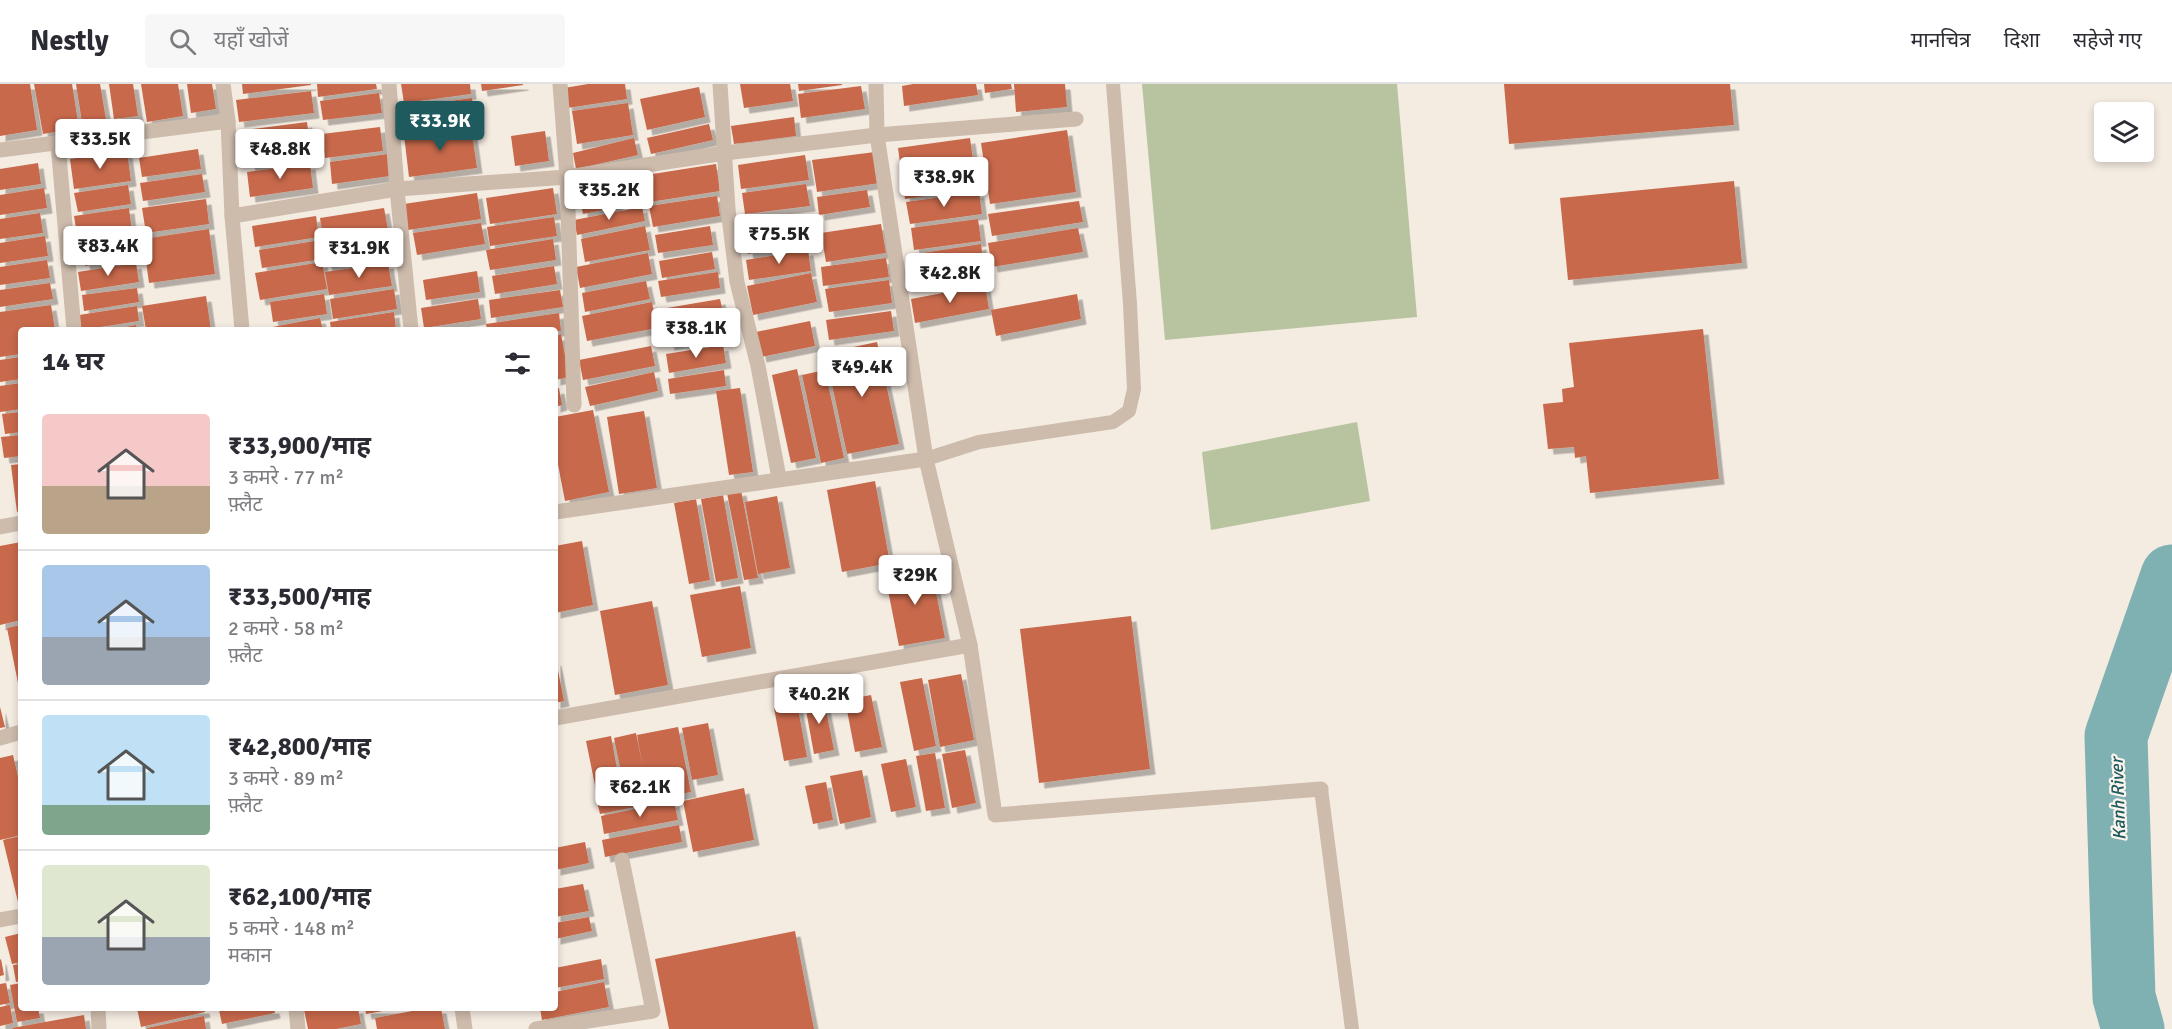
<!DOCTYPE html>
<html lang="hi">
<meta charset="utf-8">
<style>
:root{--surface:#fff;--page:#f7f7f7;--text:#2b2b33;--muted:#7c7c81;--line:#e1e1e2;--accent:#1f5a5e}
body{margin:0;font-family:Signika,"Noto Sans Devanagari",sans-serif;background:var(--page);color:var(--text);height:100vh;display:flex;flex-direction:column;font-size:22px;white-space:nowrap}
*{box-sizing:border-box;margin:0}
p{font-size:20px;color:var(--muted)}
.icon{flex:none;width:33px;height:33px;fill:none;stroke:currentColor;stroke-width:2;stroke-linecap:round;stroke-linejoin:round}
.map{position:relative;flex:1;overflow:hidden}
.drawer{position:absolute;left:18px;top:243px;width:540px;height:684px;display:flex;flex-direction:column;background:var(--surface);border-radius:6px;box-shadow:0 3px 9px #0003}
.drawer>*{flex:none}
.tools{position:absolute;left:2094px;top:18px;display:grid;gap:12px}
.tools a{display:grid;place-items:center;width:60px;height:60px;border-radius:6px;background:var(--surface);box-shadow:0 3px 9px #0003;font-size:30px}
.price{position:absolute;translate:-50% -51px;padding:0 14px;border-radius:6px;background:#fff;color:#222;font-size:20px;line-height:39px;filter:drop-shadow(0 2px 3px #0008)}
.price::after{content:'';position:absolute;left:50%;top:36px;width:18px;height:14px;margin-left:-9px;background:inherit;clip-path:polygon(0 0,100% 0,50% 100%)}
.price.on{background:var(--accent);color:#fff}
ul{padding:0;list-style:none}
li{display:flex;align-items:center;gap:18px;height:150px;padding:0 24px}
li+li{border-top:2px solid var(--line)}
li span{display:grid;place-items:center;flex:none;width:168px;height:120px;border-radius:6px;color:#555}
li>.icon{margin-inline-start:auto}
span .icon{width:72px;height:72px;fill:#fffc;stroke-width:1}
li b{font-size:26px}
h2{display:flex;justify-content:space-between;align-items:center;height:72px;padding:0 24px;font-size:26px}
header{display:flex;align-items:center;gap:36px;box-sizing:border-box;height:84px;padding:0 30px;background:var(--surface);border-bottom:2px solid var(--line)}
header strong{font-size:28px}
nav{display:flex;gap:33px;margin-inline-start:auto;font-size:21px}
.search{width:420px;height:54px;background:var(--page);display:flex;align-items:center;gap:15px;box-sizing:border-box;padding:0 21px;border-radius:6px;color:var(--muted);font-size:22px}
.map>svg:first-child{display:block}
</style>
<header>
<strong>Nestly</strong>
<div class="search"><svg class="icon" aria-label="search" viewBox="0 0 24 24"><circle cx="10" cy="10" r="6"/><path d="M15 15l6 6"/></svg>यहाँ खोजें</div>
<nav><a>मानचित्र</a><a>दिशा</a><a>सहेजे गए</a></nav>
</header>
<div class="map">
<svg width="2172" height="945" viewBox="0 0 2172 945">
<defs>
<filter id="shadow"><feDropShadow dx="5.5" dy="5.5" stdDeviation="0" flood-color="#0004"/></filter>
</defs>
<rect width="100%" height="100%" fill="#f4ebe1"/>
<!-- green -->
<g fill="#b8c4a0">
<polygon points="1142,0 1397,0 1417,233 1165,256"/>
<polygon points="1357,338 1370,417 1211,446 1202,368"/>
</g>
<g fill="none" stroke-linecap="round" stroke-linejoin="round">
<!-- river -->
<polyline stroke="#7fb0b2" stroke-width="63" points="2133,945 2124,913 2116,652 2172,492"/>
</g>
<!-- building -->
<g fill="#c8694b" filter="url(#shadow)">
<polygon points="0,0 30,0 37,46 0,52"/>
<polygon points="34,0 72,0 79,44 43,50"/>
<polygon points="76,0 100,0 107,41 83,45"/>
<polygon points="109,0 133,0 138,32 114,35"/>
<polygon points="141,0 178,0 183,32 147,38"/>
<polygon points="187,0 212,0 216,25 191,29"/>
<polygon points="242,0 311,0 311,1 243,10"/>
<polygon points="317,0 376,0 377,5 318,13"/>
<polygon points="401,0 470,0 471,10 404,19"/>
<polygon points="481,0 523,0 523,1 482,7"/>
<polygon points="588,0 625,0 627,15 567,24 564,4"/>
<polygon points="740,0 790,0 793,17 744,24"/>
<polygon points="798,0 842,0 842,1 799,7"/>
<polygon points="913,0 976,0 978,11 904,22 902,2"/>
<polygon points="984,0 1011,0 1012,5 985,9"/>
<polygon points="1014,0 1065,0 1067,23 1016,28"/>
<polygon points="1504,0 1730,0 1734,41 1509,60"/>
<polygon points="861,2 865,25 801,34 798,10"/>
<polygon points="699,3 705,33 647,46 640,15"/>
<polygon points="311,7 314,29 239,38 236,16"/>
<polygon points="379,9 382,29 323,36 320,17"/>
<polygon points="472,14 475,36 411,45 408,23"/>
<polygon points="628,19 633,51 577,60 572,27"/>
<polygon points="794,33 796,52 734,60 731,42"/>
<polygon points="307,38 312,76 250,84 245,46"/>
<polygon points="709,40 713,56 651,70 647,54"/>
<polygon points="471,42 477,84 409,93 404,51"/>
<polygon points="380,43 383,67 325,74 322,50"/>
<polygon points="1067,46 1076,108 990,120 981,59"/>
<polygon points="545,47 549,77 515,82 511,52"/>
<polygon points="634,54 638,71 576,85 573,69"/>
<polygon points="970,54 977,105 905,115 898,64"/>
<polygon points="198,65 201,85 142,93 139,74"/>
<polygon points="127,67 131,97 74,105 70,75"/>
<polygon points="875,68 880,99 817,108 812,76"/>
<polygon points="388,70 390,92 332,100 330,78"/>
<polygon points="805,71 809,96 741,105 738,81"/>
<polygon points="38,79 41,100 0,106 0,85"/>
<polygon points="310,80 313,104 250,113 247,88"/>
<polygon points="716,80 720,107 643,119 640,92"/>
<polygon points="202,90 205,108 143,117 140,99"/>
<polygon points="1734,97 1742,179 1568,196 1560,114"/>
<polygon points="806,100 810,122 745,130 742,109"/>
<polygon points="128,101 131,120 78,128 74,109"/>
<polygon points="44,104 47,124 0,131 0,111"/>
<polygon points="553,104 557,130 490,140 486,114"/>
<polygon points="867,106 870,123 819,131 817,113"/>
<polygon points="615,108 618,123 583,130 580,115"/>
<polygon points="979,108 982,130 910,140 906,118"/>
<polygon points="477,109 481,135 408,146 404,120"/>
<polygon points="717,112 720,132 653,143 649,122"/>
<polygon points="206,115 209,140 146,149 142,124"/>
<polygon points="1079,117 1083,138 992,152 988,130"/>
<polygon points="642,123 645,137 577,151 574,136"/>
<polygon points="129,124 132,148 78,156 74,132"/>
<polygon points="384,124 389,151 324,161 320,134"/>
<polygon points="40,129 43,149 0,155 0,135"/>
<polygon points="316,132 319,153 255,163 252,142"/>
<polygon points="554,133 557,152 490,162 487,143"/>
<polygon points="804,135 808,160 748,170 744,145"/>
<polygon points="978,135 981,157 914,166 911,144"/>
<polygon points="481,139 485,160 417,171 413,149"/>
<polygon points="881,140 886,169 826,178 821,149"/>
<polygon points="645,142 650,166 585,178 581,155"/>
<polygon points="710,142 713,161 658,169 655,151"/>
<polygon points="1078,144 1083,168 992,183 988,159"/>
<polygon points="209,145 215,190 149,199 143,155"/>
<polygon points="45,152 48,172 0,179 0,159"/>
<polygon points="135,152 138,174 85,182 81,160"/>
<polygon points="387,155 390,174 327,183 324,165"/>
<polygon points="553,155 556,176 490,186 486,166"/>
<polygon points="321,156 323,175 262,184 259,166"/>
<polygon points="981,160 984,184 919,193 916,170"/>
<polygon points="808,166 811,187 749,196 746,176"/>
<polygon points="712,168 715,185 662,194 659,177"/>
<polygon points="648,169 652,190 580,204 576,183"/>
<polygon points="886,174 889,193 823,202 821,183"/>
<polygon points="47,176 50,194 0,201 0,183"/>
<polygon points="322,178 327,205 260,216 255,189"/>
<polygon points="136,179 139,198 81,207 78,188"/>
<polygon points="388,179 392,202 329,211 325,188"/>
<polygon points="554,182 557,200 495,210 492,192"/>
<polygon points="477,187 480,208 426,216 423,196"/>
<polygon points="718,188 720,204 661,213 658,197"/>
<polygon points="811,189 817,218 753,231 747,202"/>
<polygon points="889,196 892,219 829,228 825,205"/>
<polygon points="646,197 650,215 585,228 582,209"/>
<polygon points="50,199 53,215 0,223 0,206"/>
<polygon points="985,201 989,225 915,239 911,215"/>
<polygon points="137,204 139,218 84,227 82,211"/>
<polygon points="394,205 397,225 333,235 330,215"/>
<polygon points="560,206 563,223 491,234 489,216"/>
<polygon points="324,210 327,230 273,238 270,218"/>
<polygon points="1077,210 1081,235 996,252 991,226"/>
<polygon points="206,212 211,246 146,246 142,222"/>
<polygon points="478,215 481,235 424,244 421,224"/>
<polygon points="720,215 723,228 663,237 661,225"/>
<polygon points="652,218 657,244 587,257 582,232"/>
<polygon points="51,221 55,246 21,246 21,270 0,273 0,228"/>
<polygon points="137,222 139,237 81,246 79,231"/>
<polygon points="891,227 894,247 829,256 826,236"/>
<polygon points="394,228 396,246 331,246 330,238"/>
<polygon points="559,229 561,247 487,246 486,240"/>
<polygon points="724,233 727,252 669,261 666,242"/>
<polygon points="320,234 323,246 262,246 262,245"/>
<polygon points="810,237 815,262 761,273 756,248"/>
<polygon points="136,241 137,246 114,246 114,245"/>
<polygon points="1703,245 1719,395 1590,409 1586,372 1575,374 1574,363 1548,365 1543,320 1563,318 1562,305 1574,303 1569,259"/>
<polygon points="561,250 569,293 555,296 555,252"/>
<polygon points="877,258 899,360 847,370 825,269"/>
<polygon points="723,261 726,279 669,289 666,270"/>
<polygon points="651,262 655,282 583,296 579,276"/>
<polygon points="21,273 21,295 0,298 0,276"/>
<polygon points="797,285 816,374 791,379 772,291"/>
<polygon points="724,286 726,302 670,310 668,295"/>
<polygon points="825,286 844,374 821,379 802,291"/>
<polygon points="654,288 658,307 590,322 585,303"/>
<polygon points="21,299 21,325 0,328 0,302"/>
<polygon points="559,304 562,321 555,323 555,305"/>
<polygon points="740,304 753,388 729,391 716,307"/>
<polygon points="593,326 609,408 565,417 555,365 555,333"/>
<polygon points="644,327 657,404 619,410 607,333"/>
<polygon points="21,328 21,348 5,350 2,330"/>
<polygon points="21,351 21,372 4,374 1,353"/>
<polygon points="21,380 21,427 17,428 11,381"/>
<polygon points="875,397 890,479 842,488 827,406"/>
<polygon points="741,406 758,494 744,496 727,409"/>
<polygon points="723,411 738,494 716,498 701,415"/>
<polygon points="777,412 790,484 758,490 745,418"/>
<polygon points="696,415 710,496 689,500 674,419"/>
<polygon points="582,457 593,521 555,529 555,462"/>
<polygon points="21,458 21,536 0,541 0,462"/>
<polygon points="931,483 945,554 899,562 885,491"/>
<polygon points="740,502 751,564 702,573 690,511"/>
<polygon points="652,517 668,601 615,611 600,527"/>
<polygon points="1131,532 1150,685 1039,699 1020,545"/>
<polygon points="21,541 21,609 20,609 7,544"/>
<polygon points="556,576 564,617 555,619 555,577"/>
<polygon points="961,590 974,656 940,663 928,596"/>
<polygon points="922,594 936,662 914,667 900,598"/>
<polygon points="823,611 834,666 814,670 804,615"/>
<polygon points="871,611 882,663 855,668 845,616"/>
<polygon points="797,619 807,673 784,677 774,624"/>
<polygon points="0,623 5,643 0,644"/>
<polygon points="708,639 718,691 692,696 682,644"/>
<polygon points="678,643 691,708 650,716 647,699 624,703 614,654 636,649 643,684 637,651"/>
<polygon points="611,652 621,706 597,711 586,657"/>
<polygon points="965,666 976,719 952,724 942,670"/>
<polygon points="935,669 945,724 926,727 916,672"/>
<polygon points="13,671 21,706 21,751 0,756 0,674"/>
<polygon points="906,675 916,723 891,728 881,680"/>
<polygon points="862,686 871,733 840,740 830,692"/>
<polygon points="826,698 833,736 813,740 805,702"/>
<polygon points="642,704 645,721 600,730 596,713"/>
<polygon points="744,704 754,756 693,768 683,717"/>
<polygon points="674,717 678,736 604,750 601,732"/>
<polygon points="679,741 682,758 605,773 602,756"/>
<polygon points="21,752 21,817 18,818 3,756"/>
<polygon points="585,758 589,779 555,786 555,764"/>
<polygon points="583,800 589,827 555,833 555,805"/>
<polygon points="589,833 592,847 555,855 555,839"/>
<polygon points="795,847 814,945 669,945 655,875"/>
<polygon points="21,849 21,878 12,880 5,853"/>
<polygon points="1,875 4,891 0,892 0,876"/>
<polygon points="601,875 604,895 555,904 555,884"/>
<polygon points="21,880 21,897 16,898 13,881"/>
<polygon points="604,898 609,923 542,936 540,924 555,924 555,908"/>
<polygon points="6,899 10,919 0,921 0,900"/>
<polygon points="21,899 21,924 38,924 40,934 17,938 10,901"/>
<polygon points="10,921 13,939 0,942 0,923"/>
<polygon points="137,924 204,924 205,928 141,943"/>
<polygon points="231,924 274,924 275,929 222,940 219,926"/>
<polygon points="313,924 358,924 361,940 336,945 308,945 304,926"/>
<polygon points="365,924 394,924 394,925 366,930"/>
<polygon points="428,924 441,924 445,945 377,945 375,934"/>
<polygon points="84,931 86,945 13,945 12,944"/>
<polygon points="204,932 206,945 147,945 147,944"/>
</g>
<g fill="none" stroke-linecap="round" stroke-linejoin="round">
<!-- service -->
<g stroke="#cdbbac" stroke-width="14">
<polyline points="926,375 979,358 1113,338 1129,327 1134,305 1130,220 1113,0"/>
<polyline points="1321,705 1352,945"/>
</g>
<!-- minor -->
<g stroke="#cdbbac" stroke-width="15">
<polyline points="223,0 228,37 232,132 242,246"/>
<polyline points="389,0 397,105 411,246"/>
<polyline points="560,0 567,93 574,321"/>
<polyline points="720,0 728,125 737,198 758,282 779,394"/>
<polyline points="876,0 877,51 926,375 970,561 995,731 1321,705"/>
<polyline points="58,60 74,246"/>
<polyline points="0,66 228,37"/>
<polyline points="232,132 397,105 567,93 725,69 877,51 1076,35"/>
<polyline points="555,428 926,375"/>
<polyline points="0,443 21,439"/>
<polyline points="555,634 970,561"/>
<polyline points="0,654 21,648"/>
<polyline points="0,836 21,832"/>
<polyline points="98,924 99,945"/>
<polyline points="296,924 298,945"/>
<polyline points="462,924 465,945"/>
<polyline points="536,945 653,927 622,776"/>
</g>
</g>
<g text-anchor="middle" stroke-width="4.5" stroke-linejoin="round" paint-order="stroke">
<!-- water labels -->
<g font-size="18" font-style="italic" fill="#1f5a5e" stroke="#fbf5ee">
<text transform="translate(2118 715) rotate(-92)" y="6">Kanh River</text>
</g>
</g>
</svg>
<div class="tools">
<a><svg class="icon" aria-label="layers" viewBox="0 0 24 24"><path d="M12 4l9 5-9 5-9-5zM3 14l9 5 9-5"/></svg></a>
</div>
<b class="price on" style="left:440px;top:68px">₹33.9K</b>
<b class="price" style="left:100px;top:86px">₹33.5K</b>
<b class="price" style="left:280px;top:96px">₹48.8K</b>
<b class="price" style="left:944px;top:124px">₹38.9K</b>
<b class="price" style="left:609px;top:137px">₹35.2K</b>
<b class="price" style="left:779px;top:181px">₹75.5K</b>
<b class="price" style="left:108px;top:193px">₹83.4K</b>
<b class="price" style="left:359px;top:195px">₹31.9K</b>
<b class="price" style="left:950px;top:220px">₹42.8K</b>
<b class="price" style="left:696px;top:275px">₹38.1K</b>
<b class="price" style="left:862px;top:314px">₹49.4K</b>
<b class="price" style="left:915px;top:522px">₹29K</b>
<b class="price" style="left:819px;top:641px">₹40.2K</b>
<b class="price" style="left:640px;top:734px">₹62.1K</b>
<section class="drawer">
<h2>14 घर<svg class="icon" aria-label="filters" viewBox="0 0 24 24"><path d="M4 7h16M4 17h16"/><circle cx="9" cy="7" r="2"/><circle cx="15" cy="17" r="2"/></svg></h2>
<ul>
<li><span style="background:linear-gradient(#f6c9c9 60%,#b9a48a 0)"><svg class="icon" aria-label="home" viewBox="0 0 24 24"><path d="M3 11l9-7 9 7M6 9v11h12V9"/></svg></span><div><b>₹33,900/माह</b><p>3 कमरे · 77 m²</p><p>फ़्लैट</p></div></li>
<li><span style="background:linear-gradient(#a9c7e8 60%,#9aa5b1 0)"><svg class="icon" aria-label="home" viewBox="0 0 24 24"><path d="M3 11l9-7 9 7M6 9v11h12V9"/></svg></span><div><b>₹33,500/माह</b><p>2 कमरे · 58 m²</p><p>फ़्लैट</p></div></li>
<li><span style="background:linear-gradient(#bfe0f5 75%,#7fa58c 0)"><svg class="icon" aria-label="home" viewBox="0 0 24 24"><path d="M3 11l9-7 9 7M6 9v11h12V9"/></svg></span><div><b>₹42,800/माह</b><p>3 कमरे · 89 m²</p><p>फ़्लैट</p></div></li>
<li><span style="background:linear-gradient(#dfe7d0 60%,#9aa5b1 0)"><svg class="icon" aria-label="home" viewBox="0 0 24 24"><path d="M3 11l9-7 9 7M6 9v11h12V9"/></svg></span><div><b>₹62,100/माह</b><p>5 कमरे · 148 m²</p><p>मकान</p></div></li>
</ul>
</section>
</div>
